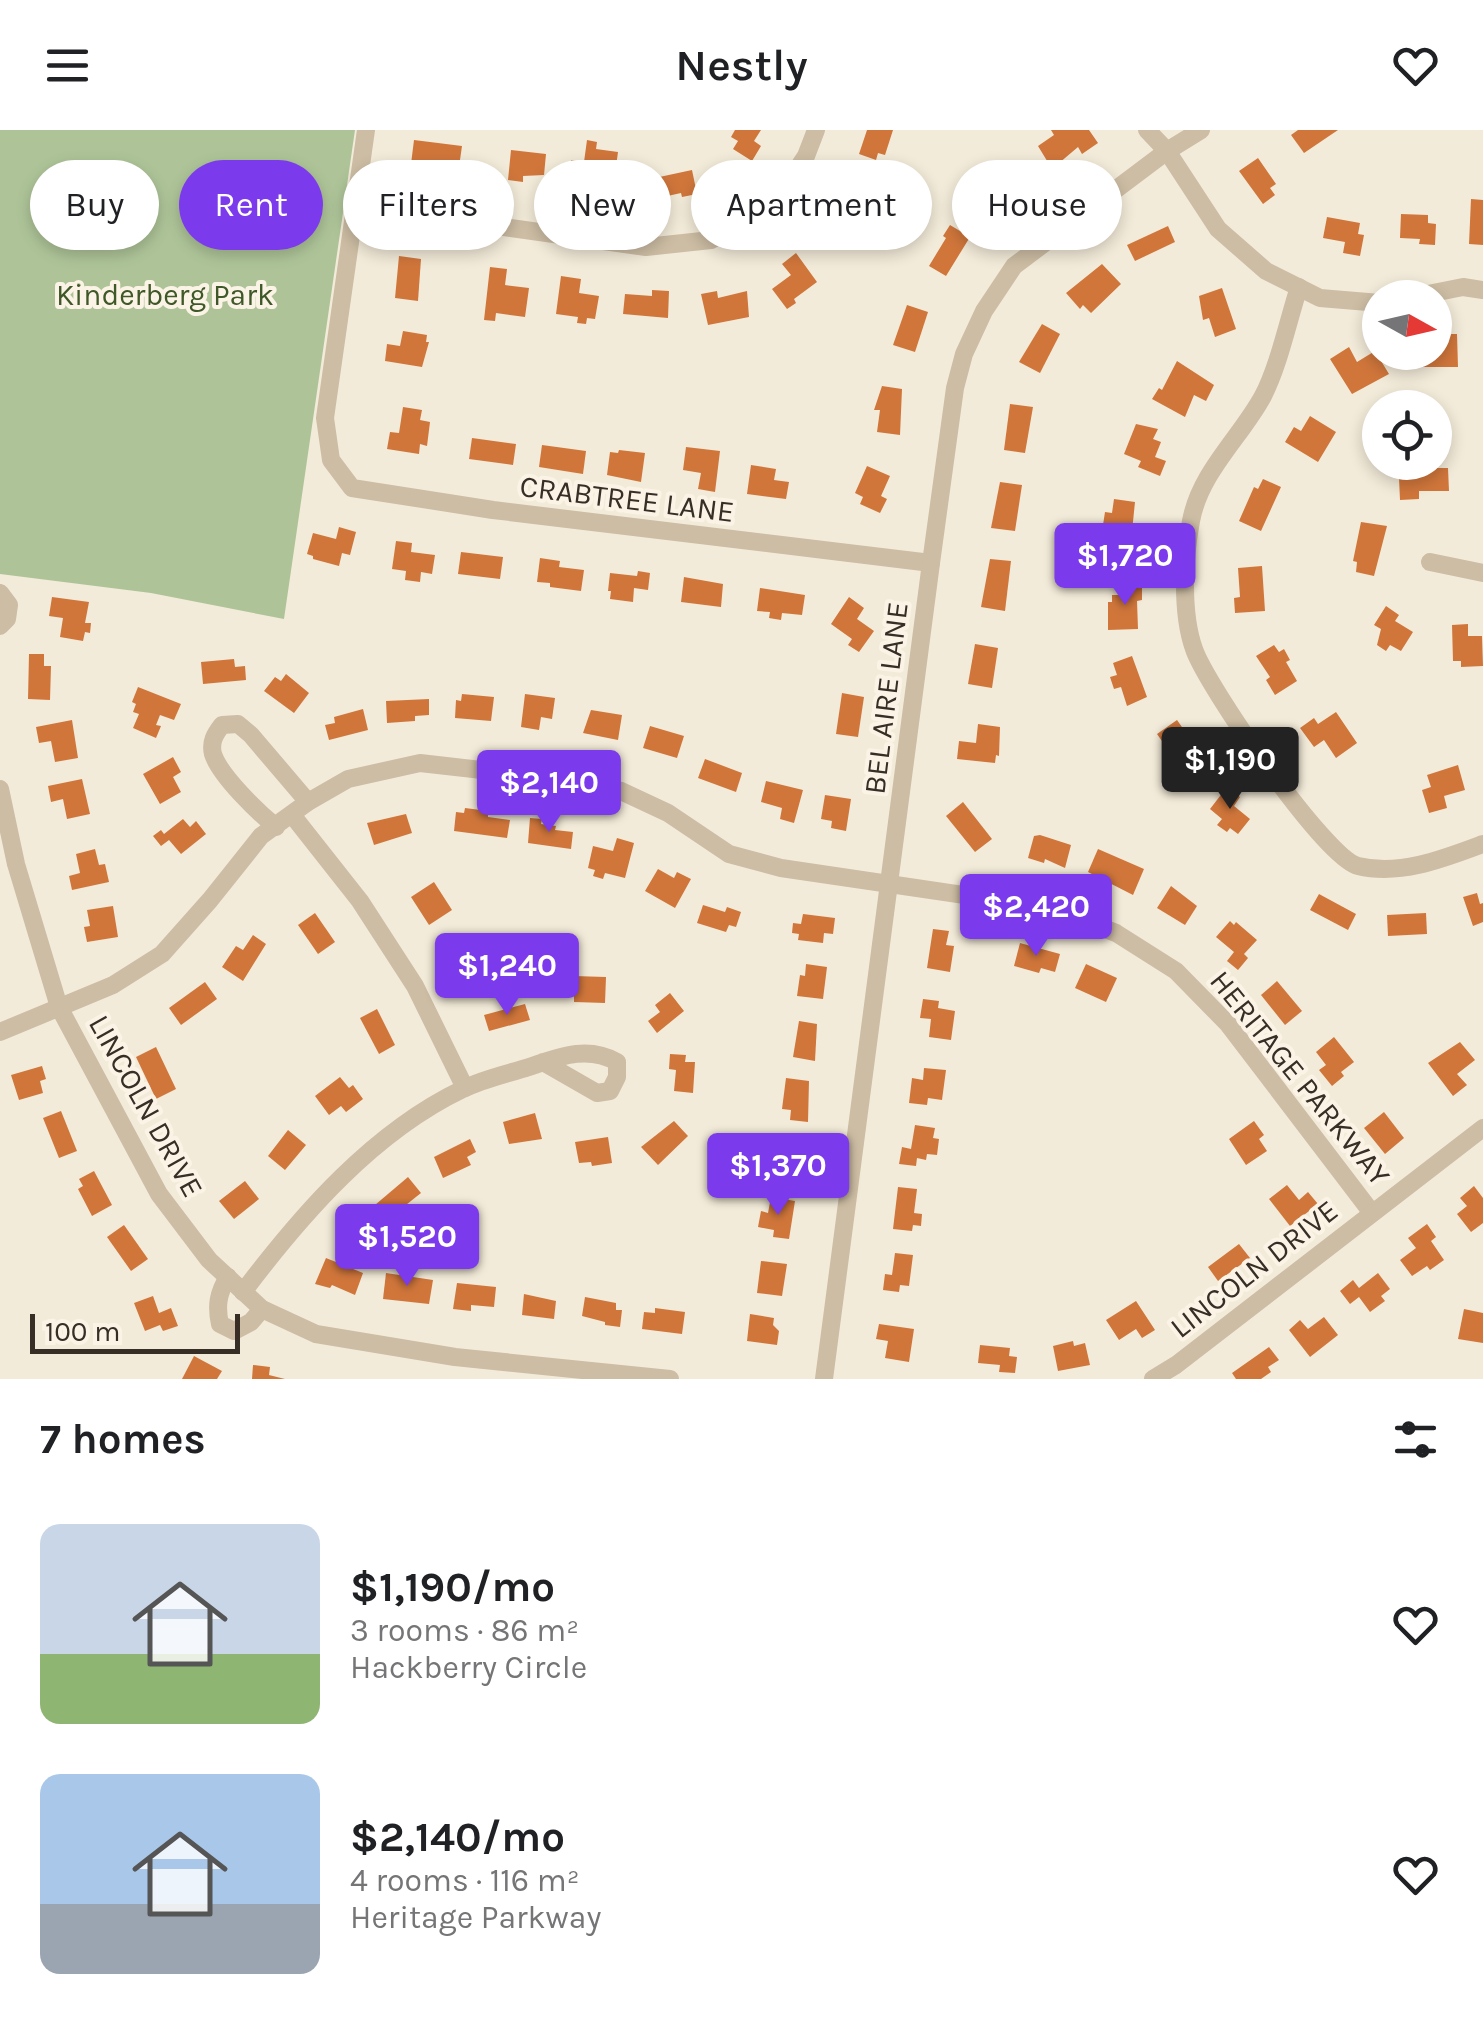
<!DOCTYPE html>
<meta charset="utf-8">
<style>
:root{--surface:#fff;--page:#f6f6f6;--text:#202124;--muted:#757577;--accent:#7c3aed}
body{margin:0;font-family:Karla,sans-serif;background:var(--page);color:var(--text);height:100vh;display:flex;flex-direction:column;font-size:38px;white-space:nowrap}
*{box-sizing:border-box;margin:0}
p{font-size:32px;color:var(--muted)}
.icon{flex:none;width:55px;height:55px;fill:none;stroke:currentColor;stroke-width:2;stroke-linecap:round;stroke-linejoin:round}
.map{position:relative;height:1249px;overflow:hidden}
.panel{display:flex;flex-direction:column;background:var(--surface);flex:1}
.panel>*{flex:none}
.guide{position:absolute;left:30px;top:30px;width:1425px;height:90px;display:flex;gap:20px}
.needle{width:65px;rotate:98deg}
.tools{position:absolute;left:1362px;top:150px;display:grid;gap:20px}
.tools a{display:grid;place-items:center;width:90px;height:90px;border-radius:50%;background:var(--surface);box-shadow:0 5px 15px #0003;font-size:50px}
.scale{position:absolute;left:30px;bottom:25px;width:210px;box-sizing:border-box;padding-left:10px;border:5px solid #372e26;border-top:0;font-size:28px;line-height:35px;white-space:nowrap;color:#372e26;-webkit-text-stroke:8px #fbf4e6;paint-order:stroke}
.price{position:absolute;translate:-50% -85px;padding:0 22px;border-radius:10px;background:var(--accent);color:#fff;font-size:32px;line-height:65px;filter:drop-shadow(0 2px 5px #0008)}
.price::after{content:'';position:absolute;left:50%;top:60px;width:30px;height:22px;margin-left:-15px;background:inherit;clip-path:polygon(0 0,100% 0,50% 100%)}
.price.on{background:#222;color:#fff}
ul{padding:0;list-style:none}
li{display:flex;align-items:center;gap:30px;height:250px;padding:0 40px}
li span{display:grid;place-items:center;flex:none;width:280px;height:200px;border-radius:20px;color:#555}
li>.icon{margin-inline-start:auto}
span .icon{width:120px;height:120px;fill:#fffc;stroke-width:1}
li b{font-size:42px}
h2{display:flex;justify-content:space-between;align-items:center;height:120px;padding:0 40px;font-size:42px}
.tag{padding:0 35px;border-radius:45px;background:var(--surface);box-shadow:0 5px 15px #0003;font-size:35px;line-height:90px}
.tag.on{background:var(--accent);color:#fff}
header{display:flex;justify-content:space-between;align-items:center;height:130px;padding:0 40px;background:var(--surface);font-size:45px;font-weight:600}
.map>svg:first-child{display:block}
</style>
<header><svg class="icon" aria-label="menu" viewBox="0 0 24 24"><path d="M4 6h16M4 12h16M4 18h16"/></svg>Nestly<svg class="icon" aria-label="heart" viewBox="0 0 24 24"><path d="M12 20l-8-8c-3-5 5-10 8-4 3-6 11-1 8 4z"/></svg></header>
<div class="map">
<svg width="1483" height="1249" viewBox="0 0 1483 1249">
<rect width="100%" height="100%" fill="#f3ebd9"/>
<!-- green -->
<polygon fill="#aec498" points="0,0 355,0 284,489 151,463 0,444"/>
<!-- building -->
<g fill="#d0763b">
<polygon points="735,0 761,0 754,11 761,16 752,31 733,19 738,11 731,7"/>
<polygon points="867,0 893,0 885,25 878,23 876,30 859,24"/>
<polygon points="1051,0 1089,0 1098,13 1082,24 1078,17 1052,39 1038,16 1054,5"/>
<polygon points="1298,0 1338,0 1304,23 1291,5"/>
<polygon points="414,10 462,16 458,44 438,42 439,37 411,34"/>
<polygon points="587,10 597,12 596,19 618,22 614,51 584,46 582,59 567,57 571,30 584,32"/>
<polygon points="511,20 546,24 544,45 523,46 523,52 508,50"/>
<polygon points="1258,28 1276,54 1270,58 1275,65 1263,74 1239,41"/>
<polygon points="49,39 88,59 85,64 92,68 86,78 82,75 73,90 55,80 60,71 38,57"/>
<polygon points="692,40 697,64 682,67 681,63 654,69 650,49"/>
<polygon points="1010,41 1026,59 993,90 976,72"/>
<polygon points="854,60 872,71 866,79 871,83 865,92 859,88 852,98 845,92 840,99 822,87 832,73 837,76 844,65 849,68"/>
<polygon points="1471,69 1483,70 1483,115 1469,114"/>
<polygon points="1401,84 1428,85 1428,93 1436,94 1435,115 1419,114 1420,109 1400,108"/>
<polygon points="1327,87 1360,93 1358,104 1364,105 1360,126 1343,123 1345,112 1323,108"/>
<polygon points="950,95 970,107 946,146 929,136 946,108 943,106"/>
<polygon points="1168,96 1175,112 1135,131 1127,115"/>
<polygon points="796,123 817,152 794,169 796,173 787,179 772,159 791,145 782,134"/>
<polygon points="399,126 421,129 418,171 395,168"/>
<polygon points="1102,134 1121,154 1091,183 1083,175 1080,179 1066,163"/>
<polygon points="490,137 507,139 505,155 529,158 525,187 496,183 495,191 484,190"/>
<polygon points="561,146 581,149 579,163 599,166 595,189 587,188 586,194 577,193 578,187 556,184"/>
<polygon points="1222,158 1236,199 1215,207 1209,188 1203,190 1199,166"/>
<polygon points="652,160 669,161 668,188 623,184 625,164 652,166"/>
<polygon points="717,161 718,168 747,161 749,187 708,195 701,164"/>
<polygon points="907,175 928,182 915,222 893,215"/>
<polygon points="1042,194 1060,204 1040,243 1019,232"/>
<polygon points="403,201 427,205 426,212 429,212 422,237 385,231 387,214 400,216"/>
<polygon points="1440,204 1457,204 1458,237 1412,237 1412,222 1435,222 1435,212 1440,212"/>
<polygon points="1349,217 1357,232 1375,221 1389,244 1352,264 1330,229"/>
<polygon points="1177,231 1214,255 1206,271 1194,265 1185,287 1152,269 1159,258 1162,260"/>
<polygon points="882,256 902,259 900,305 877,302 880,280 874,280"/>
<polygon points="1010,274 1033,277 1025,323 1004,320"/>
<polygon points="403,277 422,280 420,290 430,292 427,316 420,314 419,324 387,319 390,302 399,303"/>
<polygon points="1310,286 1336,302 1318,332 1285,312 1294,297 1301,301"/>
<polygon points="1136,294 1158,299 1153,309 1161,312 1155,327 1166,331 1160,346 1138,337 1141,331 1124,324"/>
<polygon points="472,308 516,314 513,335 469,329"/>
<polygon points="542,315 586,321 583,344 539,337"/>
<polygon points="686,317 720,321 715,362 698,359 701,343 683,340"/>
<polygon points="619,320 645,323 641,352 607,345 610,322 618,323"/>
<polygon points="1426,333 1426,338 1448,338 1449,361 1419,361 1419,369 1400,370 1399,348 1405,348 1405,341 1414,340 1413,334"/>
<polygon points="751,335 776,339 774,350 789,352 786,369 747,364"/>
<polygon points="867,336 890,346 881,366 887,369 880,383 860,374 863,367 855,363"/>
<polygon points="1263,349 1281,357 1261,401 1239,391 1254,357 1258,359"/>
<polygon points="1000,352 1022,355 1015,401 991,398"/>
<polygon points="1114,369 1135,372 1130,421 1106,417 1109,396 1103,395 1105,382 1112,383"/>
<polygon points="1361,392 1387,396 1374,446 1356,442 1357,432 1353,431"/>
<polygon points="339,397 356,402 350,425 342,423 339,436 313,429 313,426 307,424 313,403 336,409"/>
<polygon points="396,411 412,413 411,422 435,425 432,444 421,442 420,452 405,450 406,441 392,439"/>
<polygon points="461,422 503,427 500,449 458,444"/>
<polygon points="540,428 560,431 559,437 584,440 581,461 550,457 550,453 537,452"/>
<polygon points="990,429 1011,431 1005,481 981,477"/>
<polygon points="1262,436 1265,481 1235,483 1234,468 1240,467 1238,438"/>
<polygon points="638,441 650,443 648,460 634,458 633,472 610,469 611,461 608,461 610,443 637,446"/>
<polygon points="684,447 723,454 721,477 681,472"/>
<polygon points="1120,455 1142,455 1142,470 1137,471 1138,499 1108,500 1108,472 1112,472 1112,465 1120,465"/>
<polygon points="760,458 805,465 802,485 782,483 781,490 769,488 770,482 757,481"/>
<polygon points="52,467 89,472 85,493 91,493 90,503 85,502 83,511 60,507 63,488 49,486"/>
<polygon points="849,467 864,478 857,489 874,501 859,522 848,515 852,509 831,494"/>
<polygon points="1386,476 1399,485 1395,491 1413,502 1401,521 1390,515 1386,521 1377,515 1381,499 1374,495"/>
<polygon points="1468,494 1468,506 1482,506 1483,536 1461,537 1461,531 1453,531 1452,495"/>
<polygon points="975,514 998,518 992,558 968,554"/>
<polygon points="1274,515 1279,522 1284,519 1290,530 1286,532 1297,551 1275,565 1266,550 1270,547 1256,526"/>
<polygon points="29,524 44,524 44,536 51,536 50,570 28,569"/>
<polygon points="1132,526 1147,567 1127,576 1121,557 1114,559 1110,547 1117,545 1113,533"/>
<polygon points="234,529 235,537 245,536 246,550 203,554 201,532"/>
<polygon points="286,544 309,563 294,583 264,561 275,547 281,551"/>
<polygon points="138,557 181,574 174,590 160,585 156,595 161,596 156,608 133,598 139,584 133,582 136,574 132,572"/>
<polygon points="842,563 864,567 858,607 836,604"/>
<polygon points="462,564 494,567 491,591 455,588 456,570 461,571"/>
<polygon points="525,564 555,568 552,589 541,587 539,600 521,597"/>
<polygon points="429,569 429,585 415,586 415,591 387,593 386,571"/>
<polygon points="363,579 368,600 329,610 325,595 335,593 334,587"/>
<polygon points="591,580 622,585 618,610 583,603"/>
<polygon points="1336,582 1357,613 1336,628 1324,610 1314,617 1300,598 1314,588 1318,594"/>
<polygon points="72,590 78,628 55,632 51,611 39,613 36,597"/>
<polygon points="1177,590 1189,607 1193,604 1202,617 1178,634 1157,604"/>
<polygon points="978,594 1000,597 999,626 996,625 995,633 957,629 959,611 976,613"/>
<polygon points="650,596 684,606 677,628 643,618"/>
<polygon points="173,627 181,642 173,647 181,662 160,674 143,644"/>
<polygon points="705,629 742,643 736,662 698,648"/>
<polygon points="1458,635 1465,660 1444,666 1447,678 1429,683 1422,660 1431,657 1427,645"/>
<polygon points="82,649 90,684 67,689 63,669 51,672 48,656"/>
<polygon points="766,651 803,660 794,693 780,689 782,678 761,672"/>
<polygon points="1227,657 1240,667 1234,676 1250,689 1238,704 1230,698 1227,702 1217,695 1222,689 1210,679"/>
<polygon points="825,665 851,669 846,701 831,698 832,691 821,689"/>
<polygon points="963,672 992,709 975,722 946,686"/>
<polygon points="465,678 488,681 488,687 510,690 507,708 454,701 456,682 464,683"/>
<polygon points="406,684 412,703 374,715 367,693"/>
<polygon points="530,688 542,689 541,694 556,696 555,700 573,702 571,719 528,713"/>
<polygon points="183,689 190,697 196,691 206,704 181,724 169,710 161,716 153,706 161,700 164,704"/>
<polygon points="1040,705 1071,715 1065,738 1045,729 1044,733 1028,728 1034,706"/>
<polygon points="617,708 634,713 625,748 605,743 603,749 593,746 595,740 588,738 593,716 613,721"/>
<polygon points="95,719 99,735 105,734 109,752 72,760 69,746 80,743 76,724"/>
<polygon points="1098,719 1144,739 1133,765 1088,742"/>
<polygon points="658,739 674,748 677,742 691,749 675,778 645,761"/>
<polygon points="434,752 452,780 429,795 411,767"/>
<polygon points="1171,756 1197,776 1185,795 1157,778"/>
<polygon points="1477,763 1480,774 1483,773 1483,792 1473,796 1463,767"/>
<polygon points="1319,764 1356,784 1348,800 1310,780"/>
<polygon points="703,775 725,782 727,777 741,782 736,797 729,795 726,802 697,793"/>
<polygon points="113,776 118,807 87,812 84,797 90,796 87,780"/>
<polygon points="315,783 335,812 318,824 298,795"/>
<polygon points="1426,783 1427,804 1388,806 1387,785"/>
<polygon points="803,784 835,788 833,804 824,803 823,813 798,810 799,804 792,803 793,793 801,794"/>
<polygon points="1230,791 1234,795 1236,792 1257,810 1244,824 1248,828 1238,840 1227,831 1234,822 1216,807"/>
<polygon points="933,799 949,801 946,815 954,816 950,842 927,838"/>
<polygon points="253,805 266,814 243,851 222,837 236,816 243,820"/>
<polygon points="464,807 486,847 470,856 448,816"/>
<polygon points="1020,813 1060,824 1055,842 1041,838 1039,843 1014,836"/>
<polygon points="806,834 827,837 823,869 797,866 800,845 805,846"/>
<polygon points="1086,834 1117,848 1106,872 1075,858"/>
<polygon points="574,846 606,847 605,873 574,872"/>
<polygon points="1277,851 1302,881 1285,895 1261,865"/>
<polygon points="205,852 217,869 181,895 169,878"/>
<polygon points="670,863 684,881 657,903 648,891 660,882 655,875"/>
<polygon points="923,869 939,871 938,878 955,881 951,910 929,907 931,889 920,888"/>
<polygon points="525,874 530,890 489,901 484,885"/>
<polygon points="377,879 395,915 379,924 360,888"/>
<polygon points="799,891 817,894 815,931 793,927"/>
<polygon points="1334,907 1354,932 1341,942 1344,946 1332,956 1319,940 1326,935 1316,922"/>
<polygon points="1460,912 1475,930 1457,944 1467,955 1453,966 1428,933"/>
<polygon points="156,917 176,959 156,969 136,927"/>
<polygon points="670,924 686,925 685,932 695,932 693,963 674,961 676,940 669,939"/>
<polygon points="42,936 46,949 40,951 43,963 19,970 11,945"/>
<polygon points="924,938 946,940 942,970 928,968 927,975 909,973 912,948 923,950"/>
<polygon points="340,947 349,958 353,955 363,969 346,982 341,976 329,985 315,966"/>
<polygon points="786,948 809,951 808,992 790,990 791,980 782,979"/>
<polygon points="61,981 77,1021 59,1028 43,988"/>
<polygon points="1384,982 1404,1008 1385,1024 1364,998"/>
<polygon points="535,983 542,1009 509,1014 503,992"/>
<polygon points="674,991 688,1006 658,1035 641,1017"/>
<polygon points="1254,991 1264,1005 1259,1009 1267,1021 1246,1035 1229,1009"/>
<polygon points="915,995 935,998 933,1008 939,1009 937,1025 927,1024 926,1030 917,1028 916,1036 899,1034 902,1017 911,1019"/>
<polygon points="288,1000 306,1015 285,1040 268,1026"/>
<polygon points="608,1007 612,1033 592,1036 591,1032 579,1033 575,1012"/>
<polygon points="470,1009 476,1022 467,1027 471,1035 443,1048 434,1027"/>
<polygon points="772,1011 803,1015 801,1032 793,1031 791,1045 767,1042"/>
<polygon points="94,1041 112,1075 92,1086 78,1059 83,1056 79,1049"/>
<polygon points="408,1047 421,1063 387,1090 375,1075"/>
<polygon points="245,1051 259,1069 234,1089 219,1071"/>
<polygon points="1287,1055 1299,1070 1308,1062 1318,1074 1290,1096 1269,1069"/>
<polygon points="1474,1056 1483,1068 1483,1093 1471,1102 1457,1084 1467,1076 1460,1068"/>
<polygon points="898,1057 917,1059 914,1083 922,1084 921,1096 913,1095 912,1101 893,1099"/>
<polygon points="771,1067 795,1071 789,1109 773,1107 774,1100 758,1097 761,1081 768,1083"/>
<polygon points="1427,1094 1436,1107 1431,1111 1444,1130 1430,1140 1427,1136 1412,1146 1400,1130 1416,1118 1408,1108"/>
<polygon points="124,1095 148,1129 131,1141 107,1107"/>
<polygon points="1239,1114 1250,1128 1218,1151 1208,1137"/>
<polygon points="895,1123 913,1125 909,1156 900,1155 899,1162 883,1160 885,1144 892,1145"/>
<polygon points="326,1128 363,1143 355,1165 332,1155 330,1158 315,1154"/>
<polygon points="761,1131 787,1134 782,1166 757,1163"/>
<polygon points="386,1143 433,1150 429,1174 383,1169"/>
<polygon points="1378,1143 1390,1159 1381,1166 1385,1171 1370,1182 1359,1167 1350,1174 1340,1161 1353,1150 1359,1158"/>
<polygon points="457,1153 496,1157 494,1177 471,1175 471,1181 453,1179"/>
<polygon points="524,1164 556,1171 554,1189 522,1185"/>
<polygon points="153,1166 159,1183 171,1178 178,1196 163,1201 160,1195 145,1201 134,1173"/>
<polygon points="585,1167 616,1173 616,1180 622,1180 620,1197 605,1195 605,1192 582,1186"/>
<polygon points="1136,1171 1155,1200 1142,1208 1136,1199 1119,1210 1106,1190"/>
<polygon points="655,1178 685,1182 682,1204 642,1199 644,1182 655,1183"/>
<polygon points="1464,1179 1483,1183 1483,1213 1458,1209"/>
<polygon points="750,1184 774,1188 773,1195 779,1201 777,1215 747,1211"/>
<polygon points="1324,1187 1338,1205 1310,1227 1289,1200 1300,1190 1308,1199"/>
<polygon points="879,1194 914,1199 909,1232 885,1228 888,1211 876,1209"/>
<polygon points="1073,1211 1074,1216 1085,1213 1090,1235 1058,1241 1053,1216"/>
<polygon points="980,1215 1010,1218 1009,1226 1017,1227 1015,1243 999,1242 1000,1235 978,1233"/>
<polygon points="1269,1217 1279,1230 1268,1237 1271,1242 1261,1249 1236,1249 1232,1243"/>
<polygon points="194,1226 222,1241 217,1249 182,1249"/>
<polygon points="253,1235 270,1237 269,1245 285,1249 252,1249"/>
</g>
<g fill="none" stroke-linecap="round" stroke-linejoin="round">
<!-- minor -->
<g stroke="#cdbda4" stroke-width="18">
<polyline points="366,0 325,288 331,330 352,358 493,380 931,433"/>
<polyline points="1147,0 1167,21 1218,99 1266,141 1320,168 1380,173"/>
<polyline points="355,76 646,117 711,110 773,76 806,26 816,0"/>
<path d="M1299,157C1288,191 1279,235 1263,266C1241,307 1200,342 1191,391C1184,429 1181,482 1194,519C1206,555 1325,728 1358,736C1400,746 1443,729 1483,714"/>
<polyline points="1408,168 1463,157 1483,160"/>
<polyline points="1430,432 1483,443"/>
<polyline points="0,463 9,475 7,489 0,496"/>
<polyline points="0,659 16,734 59,877 159,1064 209,1130 262,1179 316,1204 455,1227 670,1249"/>
<polyline points="293,686 360,771 415,856 465,958"/>
<path d="M276,697C258,682 220,646 213,624C210,612 215,604 222,595L238,594L251,605L308,672"/>
<polyline points="0,902 113,855 162,824 210,770 261,706 308,672 348,649 420,633 525,645 621,661 668,683 729,724 781,738 1052,778 1116,803 1176,841 1228,894 1372,1083"/>
<path d="M228,1147C218,1163 216,1176 220,1194L234,1201L251,1192L262,1179"/>
<path d="M243,1162C302,1084 373,1002 463,959C483,949 507,944 529,937C559,927 587,915 617,932V947L610,961L597,963L543,932"/>
<polyline points="824,1249 931,433 955,258 964,224 984,181 1014,136 1167,21 1201,0"/>
<polyline points="1153,1249 1176,1235 1483,998"/>
</g>
</g>
<g text-anchor="middle" stroke-width="8" stroke-linejoin="round" paint-order="stroke">
<!-- park labels -->
<g font-size="30" fill="#3f5828" stroke="#fbf4e6">
<text x="165" y="175">Kinderberg Park</text>
</g>
<!-- street labels -->
<g font-size="30" fill="#372e26" stroke="#fbf4e6">
<text transform="translate(627 369) rotate(7)" y="10">CRABTREE LANE</text>
<text transform="translate(886 568) rotate(-83)" y="10">BEL AIRE LANE</text>
<text transform="translate(1300 948) rotate(51)" y="10">HERITAGE PARKWAY</text>
<text transform="translate(146 976) rotate(61)" y="10">LINCOLN DRIVE</text>
<text transform="translate(1254 1139) rotate(-38)" y="10">LINCOLN DRIVE</text>
</g>
</g>
</svg>
<div class="tools">
<a><svg class="needle" viewBox="-14 -14 28 28"><path d="M0-13l5 13h-10z" fill="#e53935"/><path d="M0 13l5-13h-10z" fill="#757577"/></svg></a>
<a><svg class="icon" aria-label="locate" viewBox="0 0 24 24"><circle cx="12" cy="12" r="6"/><path d="M12 2v4M12 18v4M2 12h4M18 12h4"/></svg></a>
</div>
<div class="scale">100 m</div>
<b class="price" style="left:1125px;top:478px">$1,720</b>
<b class="price on" style="left:1230px;top:682px">$1,190</b>
<b class="price" style="left:549px;top:705px">$2,140</b>
<b class="price" style="left:1036px;top:829px">$2,420</b>
<b class="price" style="left:507px;top:888px">$1,240</b>
<b class="price" style="left:778px;top:1088px">$1,370</b>
<b class="price" style="left:407px;top:1159px">$1,520</b>
<div class="guide">
<a class="tag">Buy</a>
<a class="tag on">Rent</a>
<a class="tag">Filters</a>
<a class="tag">New</a>
<a class="tag">Apartment</a>
<a class="tag">House</a>
</div>
</div>
<section class="panel">
<h2>7 homes<svg class="icon" aria-label="filters" viewBox="0 0 24 24"><path d="M4 7h16M4 17h16"/><circle cx="9" cy="7" r="2"/><circle cx="15" cy="17" r="2"/></svg></h2>
<ul>
<li><span style="background:linear-gradient(#c9d6e8 65%,#8fb573 0)"><svg class="icon" aria-label="home" viewBox="0 0 24 24"><path d="M3 11l9-7 9 7M6 9v11h12V9"/></svg></span><div><b>$1,190/mo</b><p>3 rooms · 86 m²</p><p>Hackberry Circle</p></div><svg class="icon" aria-label="heart" viewBox="0 0 24 24"><path d="M12 20l-8-8c-3-5 5-10 8-4 3-6 11-1 8 4z"/></svg></li>
<li><span style="background:linear-gradient(#a9c7e8 65%,#9aa5b1 0)"><svg class="icon" aria-label="home" viewBox="0 0 24 24"><path d="M3 11l9-7 9 7M6 9v11h12V9"/></svg></span><div><b>$2,140/mo</b><p>4 rooms · 116 m²</p><p>Heritage Parkway</p></div><svg class="icon" aria-label="heart" viewBox="0 0 24 24"><path d="M12 20l-8-8c-3-5 5-10 8-4 3-6 11-1 8 4z"/></svg></li>
</ul>
</section>
